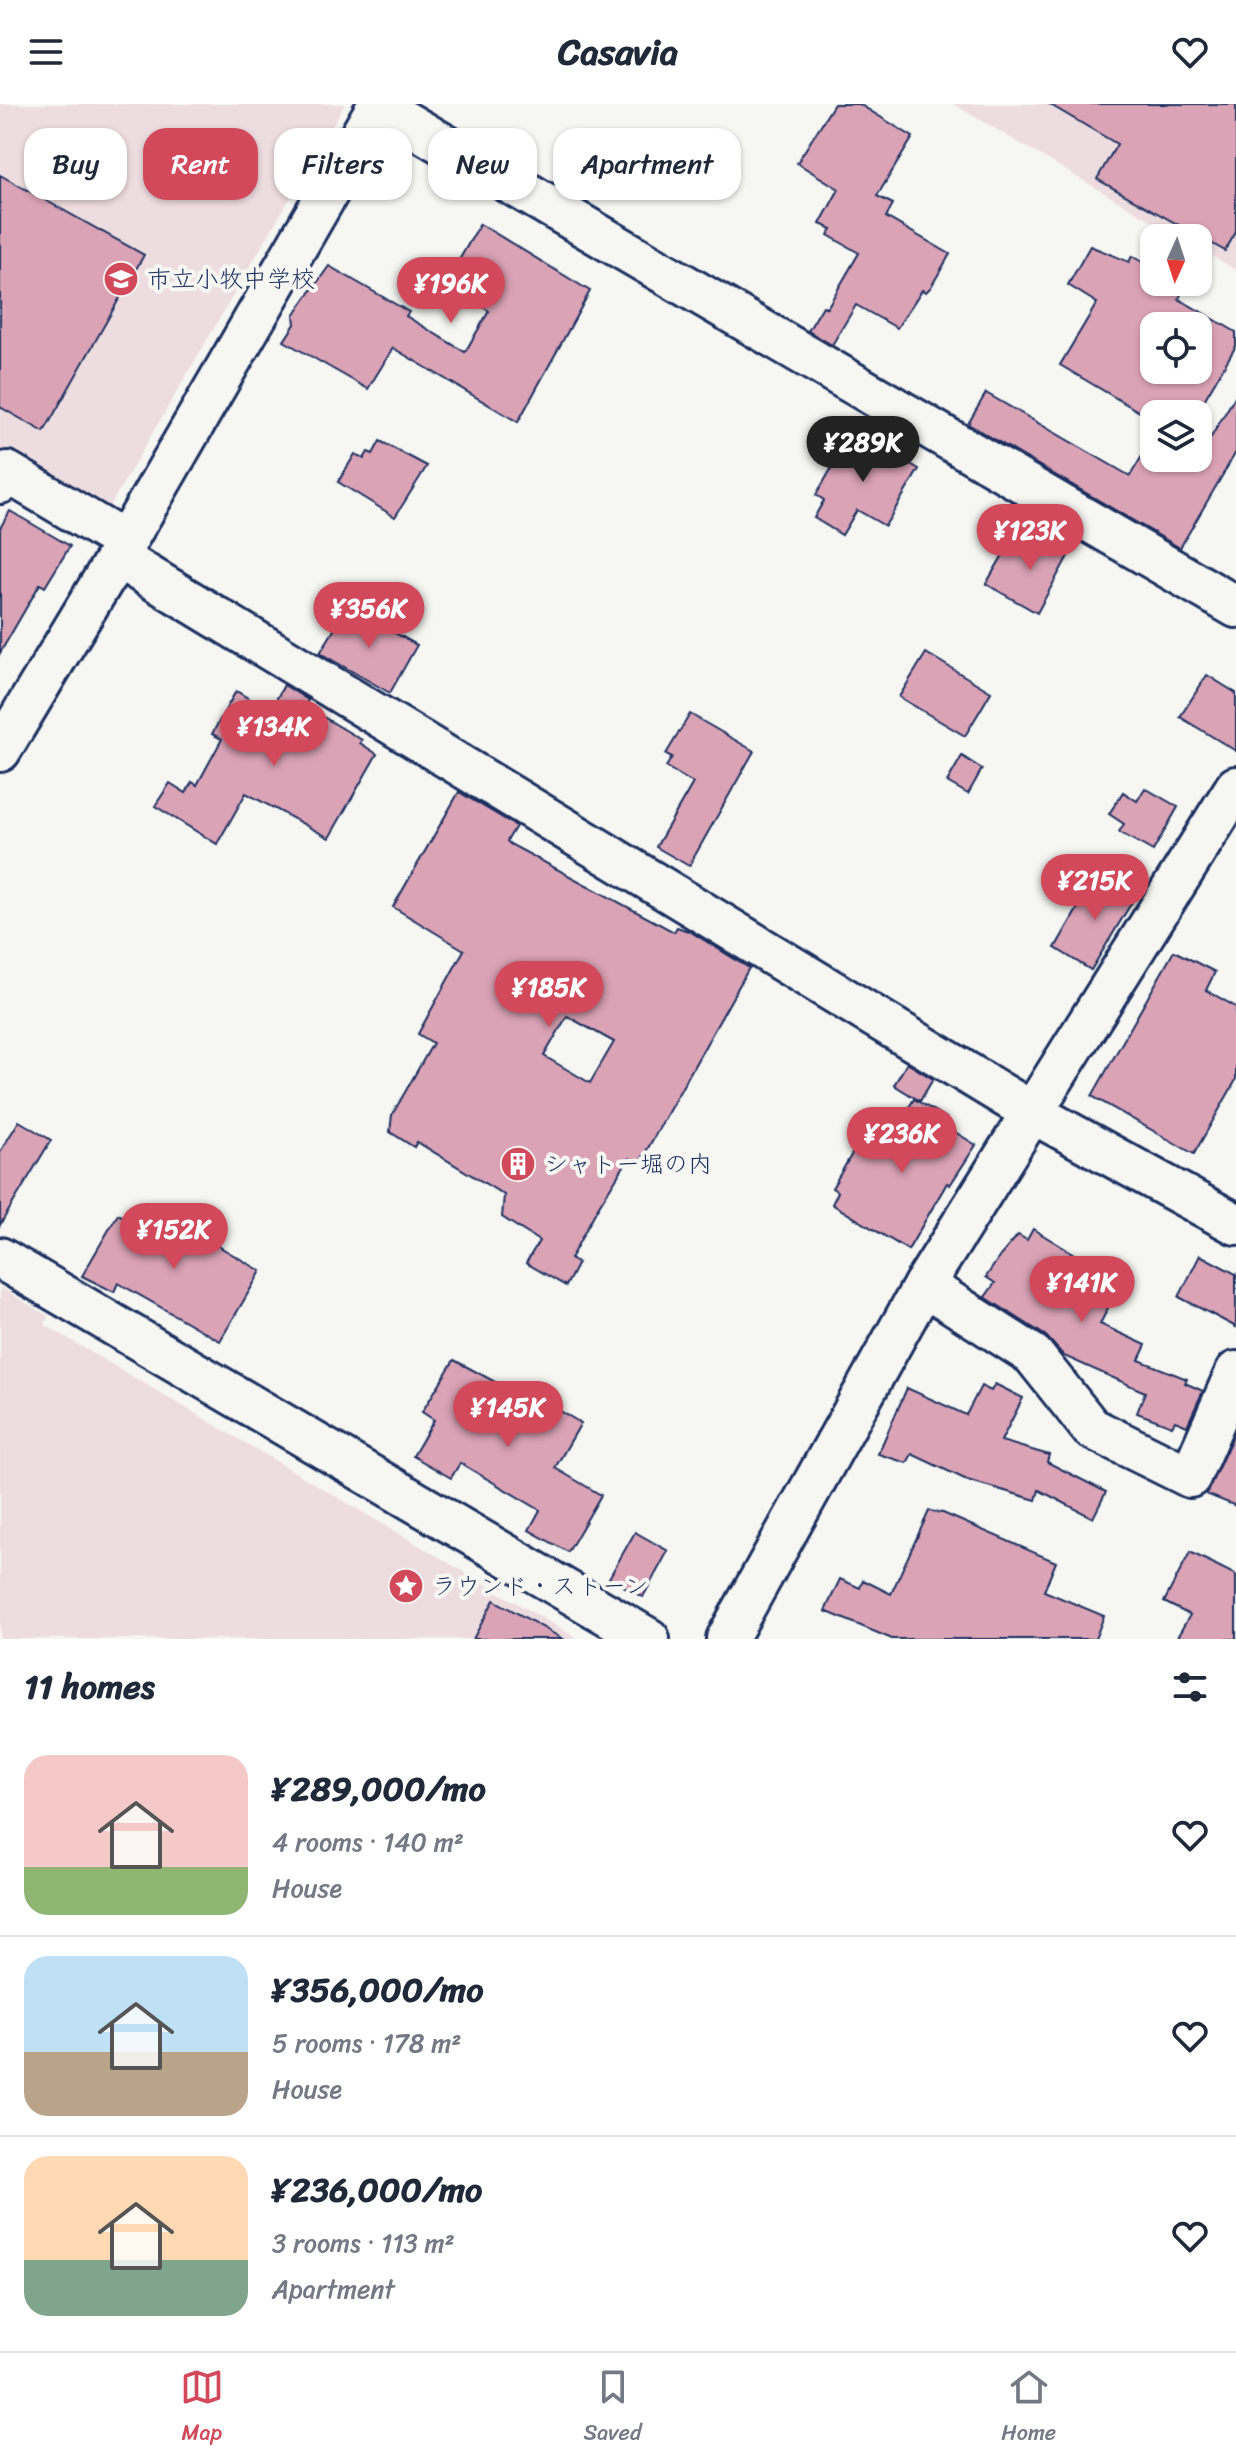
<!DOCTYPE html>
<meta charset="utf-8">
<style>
:root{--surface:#fff;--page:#f6f6f7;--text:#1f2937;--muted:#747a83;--line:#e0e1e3;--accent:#d1495b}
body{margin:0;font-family:Sriracha,"Klee One",sans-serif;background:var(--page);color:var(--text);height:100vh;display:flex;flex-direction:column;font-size:30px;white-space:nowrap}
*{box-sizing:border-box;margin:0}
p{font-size:26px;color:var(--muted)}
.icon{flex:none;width:44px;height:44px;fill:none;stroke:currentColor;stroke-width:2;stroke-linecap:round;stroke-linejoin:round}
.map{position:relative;height:1535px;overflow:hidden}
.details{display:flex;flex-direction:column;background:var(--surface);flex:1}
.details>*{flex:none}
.top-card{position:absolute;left:24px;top:24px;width:800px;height:72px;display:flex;gap:16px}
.needle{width:52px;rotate:183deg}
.buttons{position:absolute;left:1140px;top:120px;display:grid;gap:16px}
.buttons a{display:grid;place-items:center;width:72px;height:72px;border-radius:16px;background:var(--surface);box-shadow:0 2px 6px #0004;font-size:40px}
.price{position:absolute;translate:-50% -68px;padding:0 18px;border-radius:28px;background:var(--accent);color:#fff;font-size:26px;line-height:52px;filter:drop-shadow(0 2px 4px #0008)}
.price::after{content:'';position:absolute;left:50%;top:48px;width:24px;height:18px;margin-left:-12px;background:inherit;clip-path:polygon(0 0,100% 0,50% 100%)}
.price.current{background:#222;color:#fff}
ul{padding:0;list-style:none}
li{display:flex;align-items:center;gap:24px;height:200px;padding:0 24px}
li+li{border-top:2px solid var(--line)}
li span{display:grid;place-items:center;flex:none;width:224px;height:160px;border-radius:24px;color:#555}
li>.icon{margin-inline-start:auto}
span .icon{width:96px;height:96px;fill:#fffc;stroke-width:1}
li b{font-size:34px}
h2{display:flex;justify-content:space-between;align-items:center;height:96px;padding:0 24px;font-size:34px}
.chip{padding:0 28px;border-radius:24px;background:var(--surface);box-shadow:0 2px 6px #0004;font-size:28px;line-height:72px}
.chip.current{background:var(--accent);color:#fff}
header{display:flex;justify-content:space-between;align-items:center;height:104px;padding:0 24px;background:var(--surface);font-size:36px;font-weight:700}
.menu{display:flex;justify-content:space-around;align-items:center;height:112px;border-top:2px solid var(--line);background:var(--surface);font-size:22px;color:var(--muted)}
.menu a{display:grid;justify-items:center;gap:4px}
.menu .current{color:var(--accent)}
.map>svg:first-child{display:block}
</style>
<header><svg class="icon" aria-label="menu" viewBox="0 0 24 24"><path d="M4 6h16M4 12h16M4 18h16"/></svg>Casavia<svg class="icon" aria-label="heart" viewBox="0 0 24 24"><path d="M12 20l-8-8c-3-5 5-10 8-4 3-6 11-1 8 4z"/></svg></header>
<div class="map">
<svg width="1236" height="1535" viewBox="0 0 1236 1535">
<rect width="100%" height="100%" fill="#f6f6f2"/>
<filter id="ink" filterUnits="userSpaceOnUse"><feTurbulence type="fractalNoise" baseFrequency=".0125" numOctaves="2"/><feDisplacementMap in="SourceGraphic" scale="16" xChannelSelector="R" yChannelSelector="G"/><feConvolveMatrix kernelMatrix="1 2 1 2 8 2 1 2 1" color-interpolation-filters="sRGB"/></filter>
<g filter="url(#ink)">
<!-- built -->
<g fill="#eedde0">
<polygon points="0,0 345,0 110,402 98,407 0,350"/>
<polygon points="953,0 1236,0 1236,166 1198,144 1198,134 1181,134"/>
<polygon points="0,1183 48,1212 45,1221 578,1535 0,1535"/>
</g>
<!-- building -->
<g fill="#dba3b6" stroke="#1b2f5e" stroke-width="2" fill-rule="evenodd">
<polygon points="834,0 859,0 913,33 877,92 893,100 886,113 950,150 931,183 926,188 922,186 897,224 856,201 832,241 808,227 823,202 827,204 859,149 828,131 832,125 820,120 839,85 797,59"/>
<polygon points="1049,0 1236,0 1236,128 1225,147 1097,75 1117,40"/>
<polygon points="0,71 144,151 44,328 0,303"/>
<polygon points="480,120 590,187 518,318 393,244 368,285 284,237 295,220 294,211 329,162 409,208 406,212 465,248 489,207 445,180"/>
<path d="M1090,142L1129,158L1132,152L1154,164V178L1181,190L1179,195L1236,228V242L1196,310H1143L1060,261L1097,199L1068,181ZM1154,222H1198V266H1154Z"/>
<polygon points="986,289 1130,372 1147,344 1154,349 1154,354 1163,354 1189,370 1236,291 1236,348 1180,444 968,320"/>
<polygon points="854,326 919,365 885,422 857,406 842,431 814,414 824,396 816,391"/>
<polygon points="380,337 427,362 395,413 338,378 355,350 364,355 368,348 373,350"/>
<polygon points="10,407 70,442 45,483 40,480 0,549 0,424"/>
<polygon points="1048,430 1073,443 1037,509 986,480 1010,439 1035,454"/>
<polygon points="348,503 417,541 390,589 320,549"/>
<polygon points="926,549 991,588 965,632 899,593"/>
<polygon points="1207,571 1236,589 1236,647 1180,613"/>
<polygon points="284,581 308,596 305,602 362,636 360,639 377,650 329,734 246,689 217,740 155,702 170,679 186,689 192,678 197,681 222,635 212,630 236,587 270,607"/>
<polygon points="690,610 754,647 689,762 656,743 693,679 666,663 672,653 666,650"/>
<polygon points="962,652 982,665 968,690 947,678"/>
<polygon points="1145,684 1178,703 1153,747 1119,728 1124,720 1109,710 1123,688 1137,697"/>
<path d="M459,688L516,722L507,737L510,740L674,828L677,823L691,828L749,864L639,1060L629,1054L597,1105L570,1155L578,1159L566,1182L526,1159L539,1137L502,1113L504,1091L417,1038L414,1043L390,1028L392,1011L433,939L418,930L464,846L393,803ZM567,912L614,938L590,979L544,952Z"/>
<polygon points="1098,769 1131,789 1128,795 1132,798 1091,866 1055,844"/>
<polygon points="1174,847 1215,868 1206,886 1236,903 1236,976 1194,1050 1092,992"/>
<polygon points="907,959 933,975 920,997 894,981"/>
<polygon points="914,995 946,1014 942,1020 976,1041 950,1081 947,1079 908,1146 832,1100 838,1088 832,1084 863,1031 884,1043"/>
<polygon points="19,1017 51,1036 0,1121 0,1048"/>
<polygon points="138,1107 160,1119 165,1111 261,1167 220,1237 118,1179 114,1188 82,1172 118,1110 132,1118"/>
<polygon points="1033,1125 1079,1153 1067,1173 1112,1196 1100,1220 1146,1241 1139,1256 1187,1275 1185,1279 1203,1287 1187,1322 1175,1317 1172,1322 1137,1309 1145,1288 1064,1252 1046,1232 985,1193 995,1179 986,1173 1000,1152 1018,1131 1027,1136"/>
<polygon points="1200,1151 1236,1170 1236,1223 1179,1193"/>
<polygon points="454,1256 531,1297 534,1292 581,1319 555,1364 601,1391 568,1448 529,1426 540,1406 460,1359 451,1374 413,1352 434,1316 422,1308"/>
<polygon points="995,1280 1023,1294 1001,1337 1049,1351 1047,1358 1106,1388 1093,1414 1039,1386 1036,1396 967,1376 912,1350 907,1359 878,1350 907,1284 966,1311 981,1282 991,1287"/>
<polygon points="1236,1325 1236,1402 1206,1390"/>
<polygon points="929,1407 943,1409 1056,1458 1044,1487 1104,1512 1095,1535 892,1535 825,1507 840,1475 860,1484 863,1476 891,1490"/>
<polygon points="635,1428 668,1447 643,1493 609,1474"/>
<polygon points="1190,1448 1236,1471 1236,1535 1176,1535 1190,1511 1164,1498"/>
<polygon points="494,1496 563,1535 473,1535"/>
</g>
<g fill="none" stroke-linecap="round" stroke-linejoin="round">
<defs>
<g id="minor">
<polyline points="378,2 1236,503"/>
<polyline points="0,379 7,368 125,438"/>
<polyline points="117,453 1033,1009 1236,1120"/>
<polyline points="0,647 117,453 379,0"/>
<polyline points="0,1154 649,1535"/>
<polyline points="924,1181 1033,1251 1091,1324 1190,1373 1236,1268"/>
<polyline points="727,1535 924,1181 1236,683"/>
</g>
</defs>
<!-- minor casing -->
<use href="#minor" stroke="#1b2f5e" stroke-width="46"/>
<!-- minor -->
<use href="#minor" stroke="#f6f6f2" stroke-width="40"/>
</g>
</g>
<!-- icons -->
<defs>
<symbol id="school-disc" viewBox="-11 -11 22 22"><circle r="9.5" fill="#d1495b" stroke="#f6f6f2"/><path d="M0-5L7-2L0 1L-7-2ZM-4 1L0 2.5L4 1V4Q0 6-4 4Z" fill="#fff"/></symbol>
<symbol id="building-disc" viewBox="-11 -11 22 22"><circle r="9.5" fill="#d1495b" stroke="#f6f6f2"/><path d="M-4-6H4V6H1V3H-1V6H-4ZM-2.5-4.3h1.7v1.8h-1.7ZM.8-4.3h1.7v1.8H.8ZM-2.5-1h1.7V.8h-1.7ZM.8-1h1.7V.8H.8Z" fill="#fff"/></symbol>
<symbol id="sight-disc" viewBox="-11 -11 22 22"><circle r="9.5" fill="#d1495b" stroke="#f6f6f2"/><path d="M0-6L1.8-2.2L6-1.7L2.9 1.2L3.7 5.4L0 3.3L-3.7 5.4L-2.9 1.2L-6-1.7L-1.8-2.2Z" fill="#fff"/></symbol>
</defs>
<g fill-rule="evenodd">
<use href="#school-disc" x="101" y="155" width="40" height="40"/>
<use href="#building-disc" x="498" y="1040" width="40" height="40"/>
<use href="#sight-disc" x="386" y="1462" width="40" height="40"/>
</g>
<g text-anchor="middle" stroke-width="8" stroke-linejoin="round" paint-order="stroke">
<!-- poi labels -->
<g font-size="24" fill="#1b2f5e" stroke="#f6f6f2" text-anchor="start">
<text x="147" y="183">市立小牧中学校</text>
<text x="544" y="1068">シャトー堀の内</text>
<text x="432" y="1490">ラウンド・ストーン</text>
</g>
</g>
</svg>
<div class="buttons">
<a><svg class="needle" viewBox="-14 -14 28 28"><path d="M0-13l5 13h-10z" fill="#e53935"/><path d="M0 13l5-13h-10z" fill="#747a83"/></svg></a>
<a><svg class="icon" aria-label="locate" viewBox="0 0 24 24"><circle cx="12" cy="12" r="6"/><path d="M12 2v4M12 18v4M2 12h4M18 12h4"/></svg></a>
<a><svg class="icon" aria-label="layers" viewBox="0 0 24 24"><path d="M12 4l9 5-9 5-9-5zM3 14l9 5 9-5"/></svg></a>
</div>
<b class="price" style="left:451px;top:221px">¥196K</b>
<b class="price current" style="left:863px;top:380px">¥289K</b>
<b class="price" style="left:1030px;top:468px">¥123K</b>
<b class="price" style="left:369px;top:546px">¥356K</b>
<b class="price" style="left:274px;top:664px">¥134K</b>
<b class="price" style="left:1095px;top:818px">¥215K</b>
<b class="price" style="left:549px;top:925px">¥185K</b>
<b class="price" style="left:902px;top:1071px">¥236K</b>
<b class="price" style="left:174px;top:1167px">¥152K</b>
<b class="price" style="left:1082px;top:1220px">¥141K</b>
<b class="price" style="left:508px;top:1345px">¥145K</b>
<div class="top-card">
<a class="chip">Buy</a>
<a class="chip current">Rent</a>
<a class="chip">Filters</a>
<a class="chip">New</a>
<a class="chip">Apartment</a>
</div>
</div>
<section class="details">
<h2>11 homes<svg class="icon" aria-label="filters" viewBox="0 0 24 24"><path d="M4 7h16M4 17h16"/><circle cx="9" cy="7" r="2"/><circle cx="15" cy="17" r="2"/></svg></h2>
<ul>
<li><span style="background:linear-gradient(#f6c9c9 70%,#8fb573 0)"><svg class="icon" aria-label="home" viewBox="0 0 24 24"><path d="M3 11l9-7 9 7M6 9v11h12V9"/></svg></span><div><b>¥289,000/mo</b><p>4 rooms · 140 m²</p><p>House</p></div><svg class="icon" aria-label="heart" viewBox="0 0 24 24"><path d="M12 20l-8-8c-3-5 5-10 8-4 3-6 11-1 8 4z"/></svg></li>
<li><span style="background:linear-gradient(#bfe0f5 60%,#b9a48a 0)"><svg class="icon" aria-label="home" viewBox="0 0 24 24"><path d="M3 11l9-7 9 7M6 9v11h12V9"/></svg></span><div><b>¥356,000/mo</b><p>5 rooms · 178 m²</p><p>House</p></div><svg class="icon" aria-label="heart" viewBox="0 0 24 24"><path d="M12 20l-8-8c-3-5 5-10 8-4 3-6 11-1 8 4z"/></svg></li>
<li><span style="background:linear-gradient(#ffd9b3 65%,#7fa58c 0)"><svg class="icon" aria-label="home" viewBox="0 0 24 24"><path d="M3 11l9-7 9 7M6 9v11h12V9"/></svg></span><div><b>¥236,000/mo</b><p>3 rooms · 113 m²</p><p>Apartment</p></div><svg class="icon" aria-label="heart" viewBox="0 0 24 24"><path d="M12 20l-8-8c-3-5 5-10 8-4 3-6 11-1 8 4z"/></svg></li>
</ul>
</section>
<nav class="menu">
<a class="current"><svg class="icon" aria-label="map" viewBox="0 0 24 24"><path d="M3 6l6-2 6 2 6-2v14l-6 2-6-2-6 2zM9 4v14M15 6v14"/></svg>Map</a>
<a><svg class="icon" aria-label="saved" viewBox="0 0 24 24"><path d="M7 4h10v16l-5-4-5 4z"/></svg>Saved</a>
<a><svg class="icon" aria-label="home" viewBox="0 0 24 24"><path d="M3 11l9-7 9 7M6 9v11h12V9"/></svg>Home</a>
</nav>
